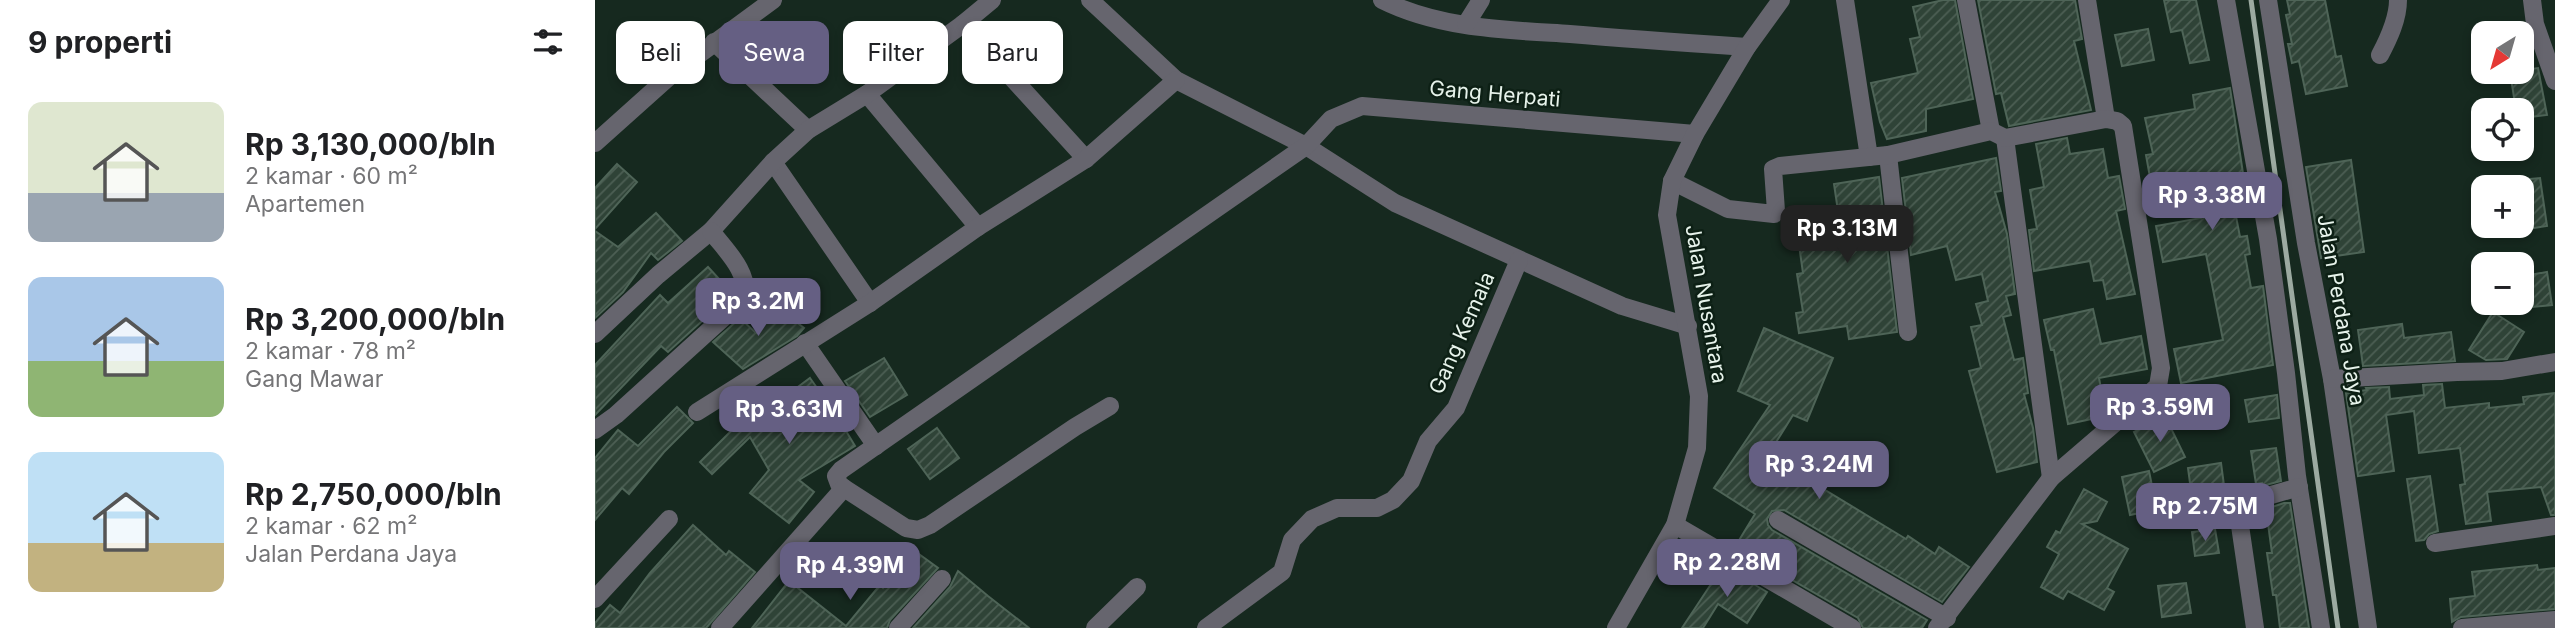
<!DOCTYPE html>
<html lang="id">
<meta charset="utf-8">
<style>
:root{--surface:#fff;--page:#f6f6f6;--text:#202124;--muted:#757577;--accent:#655f83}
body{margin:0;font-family:Inter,sans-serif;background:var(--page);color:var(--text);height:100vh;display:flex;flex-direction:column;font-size:26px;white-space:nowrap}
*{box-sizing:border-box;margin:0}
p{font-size:23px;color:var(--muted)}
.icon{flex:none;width:38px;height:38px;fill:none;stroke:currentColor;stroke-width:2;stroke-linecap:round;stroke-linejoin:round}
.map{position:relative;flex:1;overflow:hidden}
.side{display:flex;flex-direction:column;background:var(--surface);width:595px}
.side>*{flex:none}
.top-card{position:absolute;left:21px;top:21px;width:665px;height:63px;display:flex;gap:14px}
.needle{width:46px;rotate:217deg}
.fabs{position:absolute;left:1876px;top:21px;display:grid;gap:14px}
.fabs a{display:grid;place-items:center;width:63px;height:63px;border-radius:14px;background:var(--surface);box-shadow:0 4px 10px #0003;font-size:35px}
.price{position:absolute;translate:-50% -60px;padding:0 16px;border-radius:14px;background:var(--accent);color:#fff;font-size:23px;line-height:46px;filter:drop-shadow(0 2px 4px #0008)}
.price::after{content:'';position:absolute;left:50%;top:42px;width:21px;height:16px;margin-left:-10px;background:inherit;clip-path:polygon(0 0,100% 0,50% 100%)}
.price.selected{background:#222;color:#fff}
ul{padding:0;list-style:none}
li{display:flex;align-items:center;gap:21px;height:175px;padding:0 28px}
li span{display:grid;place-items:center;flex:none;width:196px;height:140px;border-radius:14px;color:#555}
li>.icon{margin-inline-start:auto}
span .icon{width:84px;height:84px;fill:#fffc;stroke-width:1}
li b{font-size:30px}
h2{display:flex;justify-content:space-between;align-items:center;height:84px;padding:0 28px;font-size:30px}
.tag{padding:0 24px;border-radius:14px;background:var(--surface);box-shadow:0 4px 10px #0003;font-size:24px;line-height:63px}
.tag.selected{background:var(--accent);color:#fff}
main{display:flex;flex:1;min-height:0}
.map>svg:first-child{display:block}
</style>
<main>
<section class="side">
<h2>9 properti<svg class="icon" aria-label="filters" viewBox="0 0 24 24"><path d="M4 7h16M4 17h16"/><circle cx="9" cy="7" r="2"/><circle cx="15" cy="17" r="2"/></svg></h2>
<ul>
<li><span style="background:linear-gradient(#dfe7d0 65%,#9aa5b1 0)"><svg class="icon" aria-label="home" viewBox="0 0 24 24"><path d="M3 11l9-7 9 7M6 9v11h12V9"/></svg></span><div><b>Rp 3,130,000/bln</b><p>2 kamar · 60 m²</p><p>Apartemen</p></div></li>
<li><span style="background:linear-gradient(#a9c7e8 60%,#8fb573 0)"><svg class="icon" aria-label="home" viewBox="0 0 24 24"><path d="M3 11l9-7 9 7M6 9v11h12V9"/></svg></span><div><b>Rp 3,200,000/bln</b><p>2 kamar · 78 m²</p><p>Gang Mawar</p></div></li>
<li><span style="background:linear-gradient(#bfe0f5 65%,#c2b280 0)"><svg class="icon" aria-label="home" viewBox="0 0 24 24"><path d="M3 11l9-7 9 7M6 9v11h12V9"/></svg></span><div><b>Rp 2,750,000/bln</b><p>2 kamar · 62 m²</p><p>Jalan Perdana Jaya</p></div></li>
</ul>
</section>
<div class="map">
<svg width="1960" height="628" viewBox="0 0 1960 628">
<defs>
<pattern id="building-hatch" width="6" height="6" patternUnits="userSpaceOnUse" patternTransform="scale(1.75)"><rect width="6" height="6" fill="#2f4337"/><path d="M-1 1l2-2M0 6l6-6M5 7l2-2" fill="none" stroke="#4d5f54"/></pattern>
</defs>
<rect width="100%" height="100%" fill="#16291f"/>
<!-- building -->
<g fill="url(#building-hatch)" stroke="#4e6457" stroke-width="2">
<polygon points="1348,0 1360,0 1378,99 1331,109 1331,131 1292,139 1285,122 1276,83 1323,73 1315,39 1325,37 1318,7"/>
<polygon points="1383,0 1480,0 1487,39 1479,41 1496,110 1414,126 1406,93 1401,94"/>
<polygon points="1569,0 1601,0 1614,60 1595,63 1587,30 1576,32"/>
<polygon points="1692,0 1730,0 1741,57 1746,56 1752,86 1711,94 1704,61 1697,63 1693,44 1697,44 1691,15 1695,14"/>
<polygon points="1553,29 1559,60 1527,66 1520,35"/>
<polygon points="1943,68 1952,115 1927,118 1927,110 1921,110 1915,72"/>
<polygon points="1635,88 1651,193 1637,196 1645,237 1652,236 1655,254 1650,255 1656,288 1668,286 1678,365 1586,383 1579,349 1628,340 1611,254 1568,262 1561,226 1606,218 1604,208 1610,207 1603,174 1556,183 1551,155 1558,154 1550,118 1600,109 1598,95"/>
<polygon points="1472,138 1475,154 1508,149 1513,178 1524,176 1530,209 1521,211 1540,294 1512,299 1508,280 1499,281 1495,261 1439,271 1434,230 1442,229 1435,190 1449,187 1441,144"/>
<polygon points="1401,158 1406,191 1400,192 1412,234 1420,294 1411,296 1416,315 1408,317 1419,360 1428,358 1433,393 1429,394 1438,428 1442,462 1402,472 1374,371 1386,368 1376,327 1387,325 1381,304 1393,301 1387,274 1361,280 1352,246 1316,255 1307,178"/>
<polygon points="1756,160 1769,252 1726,258 1711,167"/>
<polygon points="22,164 42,182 0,229 0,188"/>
<polygon points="1284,177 1302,332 1254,339 1252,326 1204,333 1201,313 1208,312 1202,274 1208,273 1200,217 1243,211 1239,184"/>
<polygon points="1945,178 1952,226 1932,229 1925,180"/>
<polygon points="61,213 87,241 63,260 56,253 28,292 0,318 0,231 23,247"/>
<polygon points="113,267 136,292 126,301 128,302 73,352 66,346 0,415 0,365 65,295 73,303"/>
<polygon points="1952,272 1957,305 1938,307 1934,275"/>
<polygon points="182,307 209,328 202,336 148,369 118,342 145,318 161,333"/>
<polygon points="1498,309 1506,344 1546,336 1552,369 1504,378 1511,416 1473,424 1459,350 1456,350 1449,320"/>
<polygon points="1898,312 1929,332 1912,359 1891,360 1874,350"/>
<polygon points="1807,324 1809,338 1856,332 1860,361 1768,366 1763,330"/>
<polygon points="1169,328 1238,358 1212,421 1198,415 1168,463 1201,485 1205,478 1224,489 1225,487 1311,539 1313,536 1340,554 1344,547 1374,567 1347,602 1189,510 1177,511 1172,519 1173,525 1177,530 1332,620 1327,628 1268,628 1263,618 1140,547 1160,514 1119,488 1175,405 1143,391"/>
<polygon points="289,358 312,395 275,417 250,381"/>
<polygon points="215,378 227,395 231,393 255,429 251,431 260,446 204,480 219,492 194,523 155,493 174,470 155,437 117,474 105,462 144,423 184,401"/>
<polygon points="1847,384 1850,408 1894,403 1894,408 1929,404 1928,397 1960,393 1960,515 1956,515 1946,487 1892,492 1896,521 1871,524 1865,485 1870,484 1865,448 1824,453 1819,411 1791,415 1799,471 1763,476 1751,393 1772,390 1771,388 1794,387 1795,399 1829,395 1828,385"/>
<polygon points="1682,395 1684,418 1654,422 1650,400"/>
<polygon points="82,407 98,423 69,452 34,494 27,488 0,520 0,458 23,430 43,446"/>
<polygon points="1570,416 1590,457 1559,472 1539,432"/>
<polygon points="342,428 364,458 335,479 313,449"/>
<polygon points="1681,448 1686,481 1667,486 1667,483 1661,484 1656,451"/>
<polygon points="1626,463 1630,493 1597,498 1593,468"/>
<polygon points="1554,471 1560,501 1554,511 1535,515 1527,477"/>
<polygon points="1835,476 1843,531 1834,534 1829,540 1821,541 1812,479"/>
<polygon points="1489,489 1512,502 1502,521 1487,524 1533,549 1512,588 1519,592 1509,610 1473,591 1468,599 1446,587 1464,554 1452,547 1461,531 1465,533"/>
<polygon points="1689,503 1695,503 1714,628 1685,628 1681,595 1678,595 1672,553 1677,553 1671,509"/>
<polygon points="98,525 131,555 134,551 160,572 111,628 0,628 0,623 15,605 25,613 55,573"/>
<polygon points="1620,529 1624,553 1600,556 1597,532"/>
<polygon points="317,549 343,568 295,620 292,628 157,628 194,581 251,626 285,585 288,588"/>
<polygon points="1942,565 1943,570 1960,568 1960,609 1866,617 1857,622 1855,599 1880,596 1877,572"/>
<polygon points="1128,566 1172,592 1152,623 1123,604 1108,628 1087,628"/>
<polygon points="363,571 393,596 434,628 318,628 355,587"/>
<polygon points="1591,583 1596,613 1567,617 1563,586"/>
</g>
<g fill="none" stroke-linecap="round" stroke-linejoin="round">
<!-- minor -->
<g stroke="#66656e" stroke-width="18">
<polyline points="495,0 581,80 711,146 800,203 1027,306 1093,326"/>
<path d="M787,0C845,29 912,30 975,34C1034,39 1093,43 1152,47"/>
<polyline points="1250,0 1274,157"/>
<polyline points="1371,0 1396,131"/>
<polyline points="1492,0 1511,119"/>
<polyline points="1631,0 1673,239 1691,373 1702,476 1726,628"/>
<polyline points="1673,0 1711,243 1737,379 1773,628"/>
<polyline points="1937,0 1940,24 1960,81"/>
<polyline points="368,24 491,159"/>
<polyline points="871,24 886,0"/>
<polyline points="119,42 213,130"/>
<path d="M1785,55C1794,38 1803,19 1803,0"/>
<polyline points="272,94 383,227"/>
<polyline points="1410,138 1456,478"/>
<polyline points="0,143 76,75 178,0"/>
<polyline points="1293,155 1313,332"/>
<polyline points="178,162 275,303"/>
<polyline points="1077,181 1133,209 1179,214 1181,211 1178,169 1185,166 1293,155 1396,131 1410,138 1511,119 1522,121 1528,126 1566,368 1563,386 1456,478 1342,628"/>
<polyline points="0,334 63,275 116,231 178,162 213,130 272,94 368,24 397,0"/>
<polyline points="210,343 281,446"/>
<polyline points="1737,379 1862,372 1907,371 1960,362"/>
<polyline points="102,412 275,303 383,227 491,159 581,80"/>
<path d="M0,430L21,415L150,298C154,271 131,251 116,231"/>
<polyline points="249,488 244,484 241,476 246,470 711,146 736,119 767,106 1100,134"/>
<polyline points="1183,520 1352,618"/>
<polyline points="1080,525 1257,628"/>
<polyline points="1840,543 1960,526"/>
<polyline points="0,599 74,519"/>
<polyline points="125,628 249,488 311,528 323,530 335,525 480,427 515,406"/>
<polyline points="303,628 347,579"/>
<polyline points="500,628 542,587"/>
<polyline points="611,628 687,572 697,540 717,519 742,508 782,508 798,500 816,481 833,441 861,408 924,260"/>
<polyline points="1660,628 1642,505 1704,487"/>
<polyline points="1867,628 1960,620"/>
</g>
<!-- tertiary -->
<polyline stroke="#66656e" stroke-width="18" points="1021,628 1080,525 1102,448 1104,396 1072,215 1077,181 1100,134 1152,47 1186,0"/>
<!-- rail -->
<polyline stroke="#9caaa1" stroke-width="5" points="1656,0 1743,628"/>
</g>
<g text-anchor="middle" stroke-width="5" stroke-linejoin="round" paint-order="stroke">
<!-- street labels -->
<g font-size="21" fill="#e7f3eb" stroke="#0d2015">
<text transform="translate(900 94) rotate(5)" y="7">Gang Herpati</text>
<text transform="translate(1111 304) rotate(80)" y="7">Jalan Nusantara</text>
<text transform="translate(1746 310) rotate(80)" y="7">Jalan Perdana Jaya</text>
<text transform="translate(867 333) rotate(-66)" y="7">Gang Kemala</text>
</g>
</g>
</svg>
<div class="fabs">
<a><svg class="needle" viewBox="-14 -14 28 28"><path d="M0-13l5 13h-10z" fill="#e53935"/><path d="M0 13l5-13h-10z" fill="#757577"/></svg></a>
<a><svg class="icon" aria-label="locate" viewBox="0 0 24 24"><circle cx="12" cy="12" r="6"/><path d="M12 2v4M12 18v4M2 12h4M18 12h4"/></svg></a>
<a>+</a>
<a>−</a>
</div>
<b class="price" style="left:1617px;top:232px">Rp 3.38M</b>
<b class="price selected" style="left:1252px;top:265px">Rp 3.13M</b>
<b class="price" style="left:163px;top:338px">Rp 3.2M</b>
<b class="price" style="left:1565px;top:444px">Rp 3.59M</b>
<b class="price" style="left:194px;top:446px">Rp 3.63M</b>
<b class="price" style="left:1224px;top:501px">Rp 3.24M</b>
<b class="price" style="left:1610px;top:543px">Rp 2.75M</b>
<b class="price" style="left:1132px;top:599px">Rp 2.28M</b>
<b class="price" style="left:255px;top:602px">Rp 4.39M</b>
<div class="top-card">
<a class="tag">Beli</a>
<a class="tag selected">Sewa</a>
<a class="tag">Filter</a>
<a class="tag">Baru</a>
</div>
</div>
</main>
